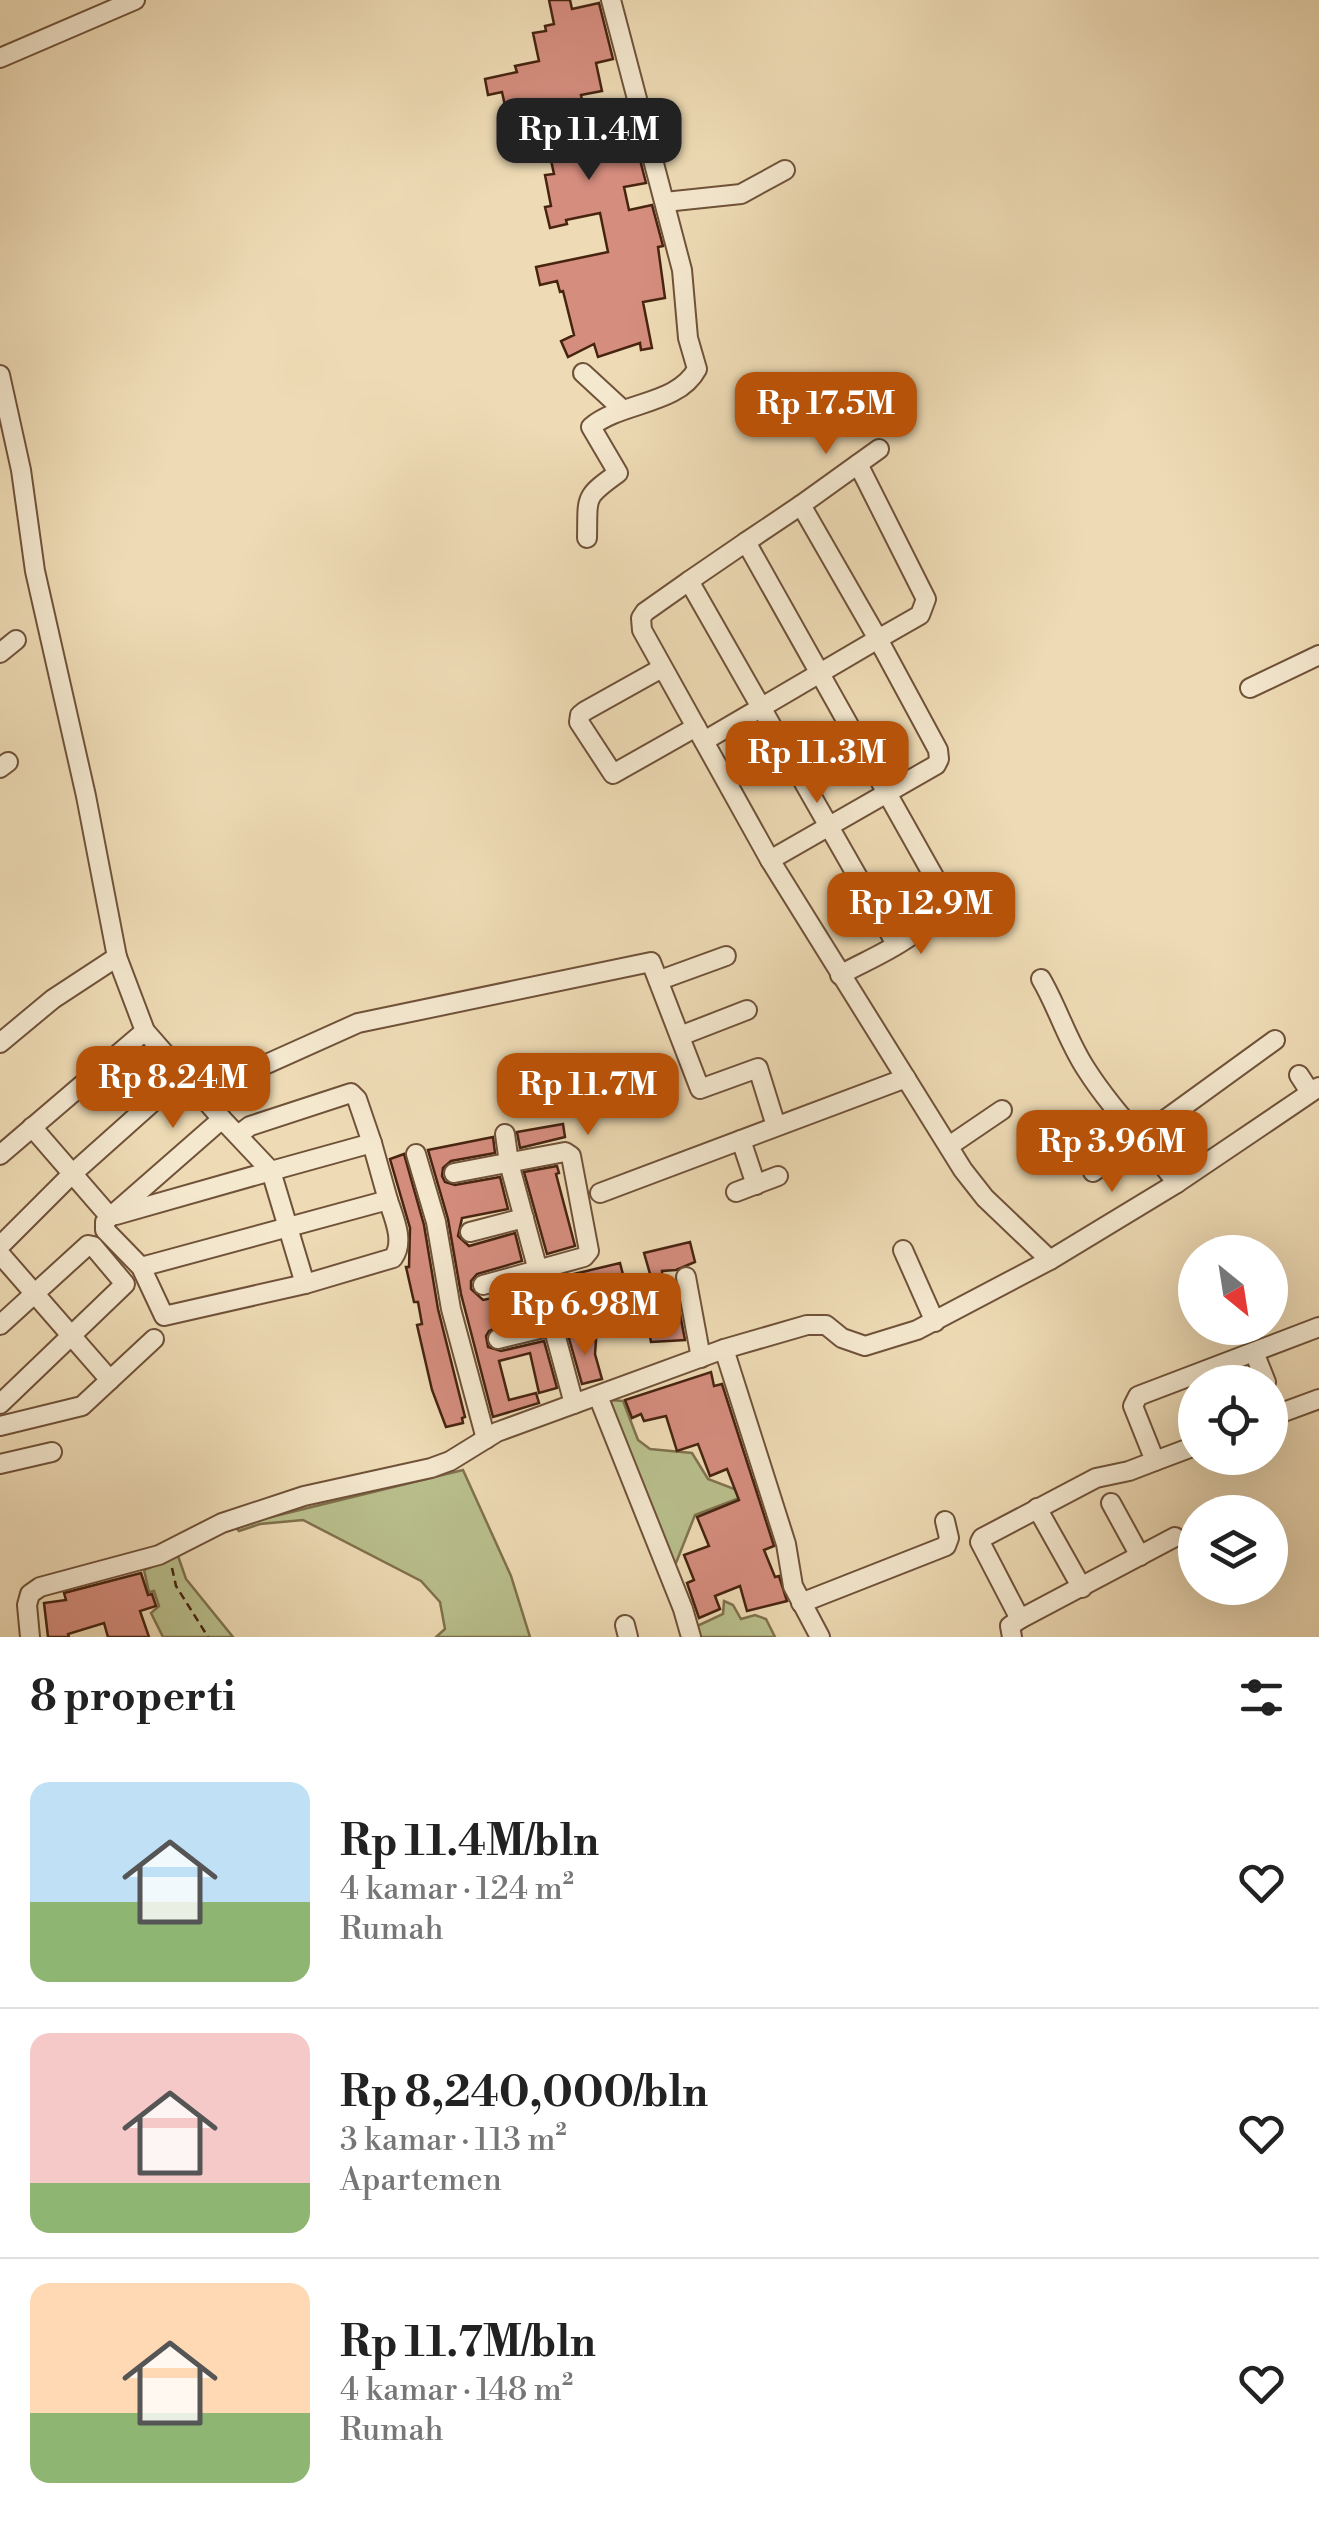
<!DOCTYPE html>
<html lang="id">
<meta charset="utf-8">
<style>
:root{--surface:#fff;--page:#f6f6f6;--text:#222;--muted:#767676;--line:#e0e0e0;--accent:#b45309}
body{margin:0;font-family:"Libre Bodoni",serif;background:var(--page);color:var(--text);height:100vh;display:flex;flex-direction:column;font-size:38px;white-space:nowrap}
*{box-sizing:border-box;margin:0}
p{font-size:32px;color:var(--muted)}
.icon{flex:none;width:55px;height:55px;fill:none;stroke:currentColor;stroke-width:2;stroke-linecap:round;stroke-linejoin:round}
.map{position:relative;height:1637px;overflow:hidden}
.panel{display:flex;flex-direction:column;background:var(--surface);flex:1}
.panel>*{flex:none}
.needle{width:65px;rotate:150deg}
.tools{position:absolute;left:1178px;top:1235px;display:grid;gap:20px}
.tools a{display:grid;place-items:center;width:110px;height:110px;border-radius:50%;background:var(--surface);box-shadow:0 10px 40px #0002;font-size:50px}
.price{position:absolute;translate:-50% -85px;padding:0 22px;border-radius:20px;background:var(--accent);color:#fff;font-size:32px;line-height:65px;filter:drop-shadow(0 2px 5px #0008)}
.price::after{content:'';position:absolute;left:50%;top:60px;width:30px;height:22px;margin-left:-15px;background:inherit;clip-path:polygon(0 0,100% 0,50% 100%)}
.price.on{background:#222;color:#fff}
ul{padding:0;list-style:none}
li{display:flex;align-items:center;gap:30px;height:250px;padding:0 30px}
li+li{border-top:2px solid var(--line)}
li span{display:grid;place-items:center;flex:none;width:280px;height:200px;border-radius:20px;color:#555}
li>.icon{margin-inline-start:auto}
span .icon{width:120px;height:120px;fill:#fffc;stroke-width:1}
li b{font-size:42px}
h2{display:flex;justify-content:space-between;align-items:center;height:120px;padding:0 30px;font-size:42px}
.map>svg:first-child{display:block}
</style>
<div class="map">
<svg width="1319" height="1637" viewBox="0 0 1319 1637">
<rect width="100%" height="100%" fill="#eedbb5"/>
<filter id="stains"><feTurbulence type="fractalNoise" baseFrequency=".002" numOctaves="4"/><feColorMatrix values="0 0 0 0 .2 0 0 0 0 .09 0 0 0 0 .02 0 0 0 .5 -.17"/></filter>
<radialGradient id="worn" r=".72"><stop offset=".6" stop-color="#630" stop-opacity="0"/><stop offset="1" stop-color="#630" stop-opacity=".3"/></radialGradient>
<!-- green -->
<g fill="#b9c08d" stroke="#80724e" stroke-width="2.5">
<polygon points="610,1400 623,1401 638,1440 650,1449 692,1453 708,1479 734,1489 760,1479 763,1489 695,1515 674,1568"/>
<polygon points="463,1470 511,1576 530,1637 436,1637 445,1629 440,1602 421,1581 303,1520 260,1524 239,1531 234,1526"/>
<polygon points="178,1556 186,1579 233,1637 163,1637 151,1613 159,1606 154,1591 149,1592 144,1570"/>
<polygon points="724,1601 733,1605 741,1619 755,1615 766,1619 775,1637 698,1637 695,1627 723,1614"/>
</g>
<!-- building -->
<g fill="#d58d7e" stroke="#462410" stroke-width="2.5">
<polygon points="549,0 570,0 572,9 599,3 613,59 596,63 602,91 581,95 587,124 629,117 646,183 624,187 629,210 652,205 663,246 658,247 665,298 643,302 652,348 641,350 640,343 598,357 594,344 568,357 561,341 574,335 563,291 560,292 557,281 540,285 536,267 608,252 600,213 566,220 567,224 550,228 545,207 551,206 545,175 554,174 541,115 526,118 524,111 507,115 502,92 488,95 485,79 517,72 515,66 539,61 533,33 546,31 545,26 554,24"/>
<polygon points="563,1124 565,1137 520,1148 517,1132"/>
<polygon points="493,1137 495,1153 451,1161 443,1168 442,1176 445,1182 455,1185 500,1177 508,1209 462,1218 458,1236 469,1246 515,1233 522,1261 477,1274 471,1281 471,1289 483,1300 498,1297 505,1324 489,1331 486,1336 488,1347 501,1351 544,1341 557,1388 539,1393 530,1353 499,1361 509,1400 536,1393 539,1403 493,1417 461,1294 448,1219 428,1150"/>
<polygon points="404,1154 424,1225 438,1309 465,1417 462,1418 463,1423 446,1427 432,1390 417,1325 422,1324 418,1302 414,1302 406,1267 409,1267 410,1228 390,1159"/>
<polygon points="557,1166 559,1173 556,1174 575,1246 547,1254 524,1172"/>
<polygon points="690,1242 695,1262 676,1270 662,1271 663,1299 676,1293 685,1340 651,1342 646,1316 621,1322 619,1300 562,1311 553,1279 620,1263 627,1290 655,1291 644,1253"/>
<polygon points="585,1331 587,1342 596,1340 595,1354 602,1379 582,1384 568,1335"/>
<polygon points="711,1372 714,1386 722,1384 774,1546 764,1550 775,1577 779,1576 787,1601 747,1611 740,1586 715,1596 720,1609 699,1618 687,1583 694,1580 684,1555 709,1546 697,1517 739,1500 727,1469 710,1476 698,1444 677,1451 666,1416 644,1421 641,1414 632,1418 625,1400"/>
<polygon points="141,1573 148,1595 152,1594 156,1606 140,1611 149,1637 108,1637 104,1623 68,1634 69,1637 48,1637 44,1603 66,1600 64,1593"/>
</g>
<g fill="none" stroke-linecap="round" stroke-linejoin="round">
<defs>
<g id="minor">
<polyline points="0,58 135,0"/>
<polyline points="665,202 741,194 785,170"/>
<polyline points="583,373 622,409"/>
<polyline points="0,375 21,470 35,571 86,796 117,957 145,1031 200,1094"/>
<polyline points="801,505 879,449"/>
<path d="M587,538C588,496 583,498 618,473L591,427C620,402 678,405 697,369L688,338L682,270L611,0"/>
<polyline points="746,542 801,505 878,639 920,615 926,599 858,464"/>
<path d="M689,581L746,542L942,891C934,936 877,954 840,975"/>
<polyline points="0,653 16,640"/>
<polyline points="662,668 585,711 580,715 579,722 613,774 696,727"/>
<polyline points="1250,688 1319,655"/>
<polyline points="704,741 878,639 938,750 939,759 936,765 770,860"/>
<polyline points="0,768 8,762"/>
<polyline points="896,944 689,581 645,612 641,618 642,630 770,860 963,1170 985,1198 1050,1260"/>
<path d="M1041,979C1058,1008 1067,1040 1086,1069C1112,1110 1147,1144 1177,1183"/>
<polyline points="660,980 726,956"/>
<polyline points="680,1036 747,1010"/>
<polyline points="0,1043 53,999 117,957"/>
<polyline points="1299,1075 1310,1092"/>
<polyline points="222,1119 200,1094 358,1023 651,962 700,1089 758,1068 776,1126"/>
<path d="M32,1127L110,1217L105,1222V1230L141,1267L164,1316L305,1284L393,1258C405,1242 394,1218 388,1200L141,1267"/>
<polyline points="505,1134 509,1163 574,1404"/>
<polyline points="238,1135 250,1126 351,1093 357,1099 372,1143"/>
<polyline points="741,1140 756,1185"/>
<polyline points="949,1146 1002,1110"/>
<polyline points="416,1154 436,1222 451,1309 486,1439"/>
<polyline points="0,1155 145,1031"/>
<polyline points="1093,1172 1275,1040"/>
<polyline points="454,1173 565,1152 571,1156 589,1251 584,1257 483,1285"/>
<polyline points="736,1192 778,1176"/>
<polyline points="600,1193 906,1078"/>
<polyline points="116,1215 271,1171 305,1284"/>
<polyline points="110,1217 222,1119 271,1171 372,1143 388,1200"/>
<polyline points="470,1232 524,1218"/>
<polyline points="0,1246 72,1174 183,1075"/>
<polyline points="903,1250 935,1322"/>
<polyline points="0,1254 110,1380"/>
<polyline points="686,1277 701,1358"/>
<polyline points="0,1325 88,1245 93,1246 125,1284 0,1404"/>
<polyline points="498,1339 597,1315"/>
<polyline points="724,1349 786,1544 793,1586 820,1637"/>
<polyline points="1254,1352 1266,1382"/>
<polyline points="598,1396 683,1609 691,1637"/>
<polyline points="1270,1417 1319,1399"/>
<polyline points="0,1426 82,1406 154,1339"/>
<polyline points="1155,1461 1195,1446"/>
<polyline points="0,1464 52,1452"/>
<polyline points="1111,1503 1140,1556"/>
<polyline points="1037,1508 1082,1588"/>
<polyline points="1175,1537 1020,1619 980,1542 982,1538 1096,1478 1129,1471 1155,1461 1133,1406 1138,1396 1319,1327"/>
<polyline points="801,1603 946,1546 949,1538 945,1521"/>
<polyline points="625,1625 628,1637"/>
<polyline points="30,1637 27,1605 30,1594 40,1587 159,1555 222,1523 304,1496 431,1468 450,1461 497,1432 724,1349 807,1325 826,1325 842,1338 865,1346 917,1330 1050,1260 1177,1183 1319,1087"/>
<polyline points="1012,1637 1010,1626 1020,1619"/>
</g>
</defs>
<!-- minor casing -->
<use href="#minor" stroke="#705239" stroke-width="22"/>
<!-- path -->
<polyline stroke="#462410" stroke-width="2.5" stroke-dasharray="8 5" stroke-linecap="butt" points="172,1568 176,1586 208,1637"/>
<!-- minor -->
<use href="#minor" stroke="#f4e8cf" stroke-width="18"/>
</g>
<rect width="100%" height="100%" filter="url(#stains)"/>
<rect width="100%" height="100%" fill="url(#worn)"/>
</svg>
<div class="tools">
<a><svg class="needle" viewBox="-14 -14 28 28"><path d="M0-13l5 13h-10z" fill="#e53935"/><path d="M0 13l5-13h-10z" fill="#767676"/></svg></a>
<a><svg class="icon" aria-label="locate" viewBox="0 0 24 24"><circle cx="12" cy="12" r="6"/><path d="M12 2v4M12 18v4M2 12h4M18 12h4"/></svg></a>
<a><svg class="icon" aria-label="layers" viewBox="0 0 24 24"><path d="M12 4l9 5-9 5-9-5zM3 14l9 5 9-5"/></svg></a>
</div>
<b class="price on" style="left:589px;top:183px">Rp 11.4M</b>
<b class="price" style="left:826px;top:457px">Rp 17.5M</b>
<b class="price" style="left:817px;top:806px">Rp 11.3M</b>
<b class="price" style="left:921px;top:957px">Rp 12.9M</b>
<b class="price" style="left:173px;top:1131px">Rp 8.24M</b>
<b class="price" style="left:588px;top:1138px">Rp 11.7M</b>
<b class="price" style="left:1112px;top:1195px">Rp 3.96M</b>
<b class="price" style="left:585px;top:1358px">Rp 6.98M</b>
</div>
<section class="panel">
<h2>8 properti<svg class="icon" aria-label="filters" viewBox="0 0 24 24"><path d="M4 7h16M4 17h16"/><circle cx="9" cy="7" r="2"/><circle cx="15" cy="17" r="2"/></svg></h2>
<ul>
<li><span style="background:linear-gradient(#bfe0f5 60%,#8fb573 0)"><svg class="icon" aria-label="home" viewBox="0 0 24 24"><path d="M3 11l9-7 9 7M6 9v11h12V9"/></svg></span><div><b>Rp 11.4M/bln</b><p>4 kamar · 124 m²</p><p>Rumah</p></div><svg class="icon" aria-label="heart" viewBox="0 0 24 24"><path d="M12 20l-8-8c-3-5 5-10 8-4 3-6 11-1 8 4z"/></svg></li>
<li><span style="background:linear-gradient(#f6c9c9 75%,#8fb573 0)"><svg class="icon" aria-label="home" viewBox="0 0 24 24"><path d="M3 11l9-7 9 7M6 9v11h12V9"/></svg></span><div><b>Rp 8,240,000/bln</b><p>3 kamar · 113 m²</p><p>Apartemen</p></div><svg class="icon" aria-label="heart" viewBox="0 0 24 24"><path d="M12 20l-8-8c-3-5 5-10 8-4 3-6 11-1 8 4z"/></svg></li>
<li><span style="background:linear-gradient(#ffd9b3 65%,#8fb573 0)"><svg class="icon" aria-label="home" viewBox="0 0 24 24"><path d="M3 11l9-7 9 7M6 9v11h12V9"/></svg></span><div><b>Rp 11.7M/bln</b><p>4 kamar · 148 m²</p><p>Rumah</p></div><svg class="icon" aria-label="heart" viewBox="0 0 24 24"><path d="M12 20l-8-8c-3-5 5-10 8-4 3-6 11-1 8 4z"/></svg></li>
</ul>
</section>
